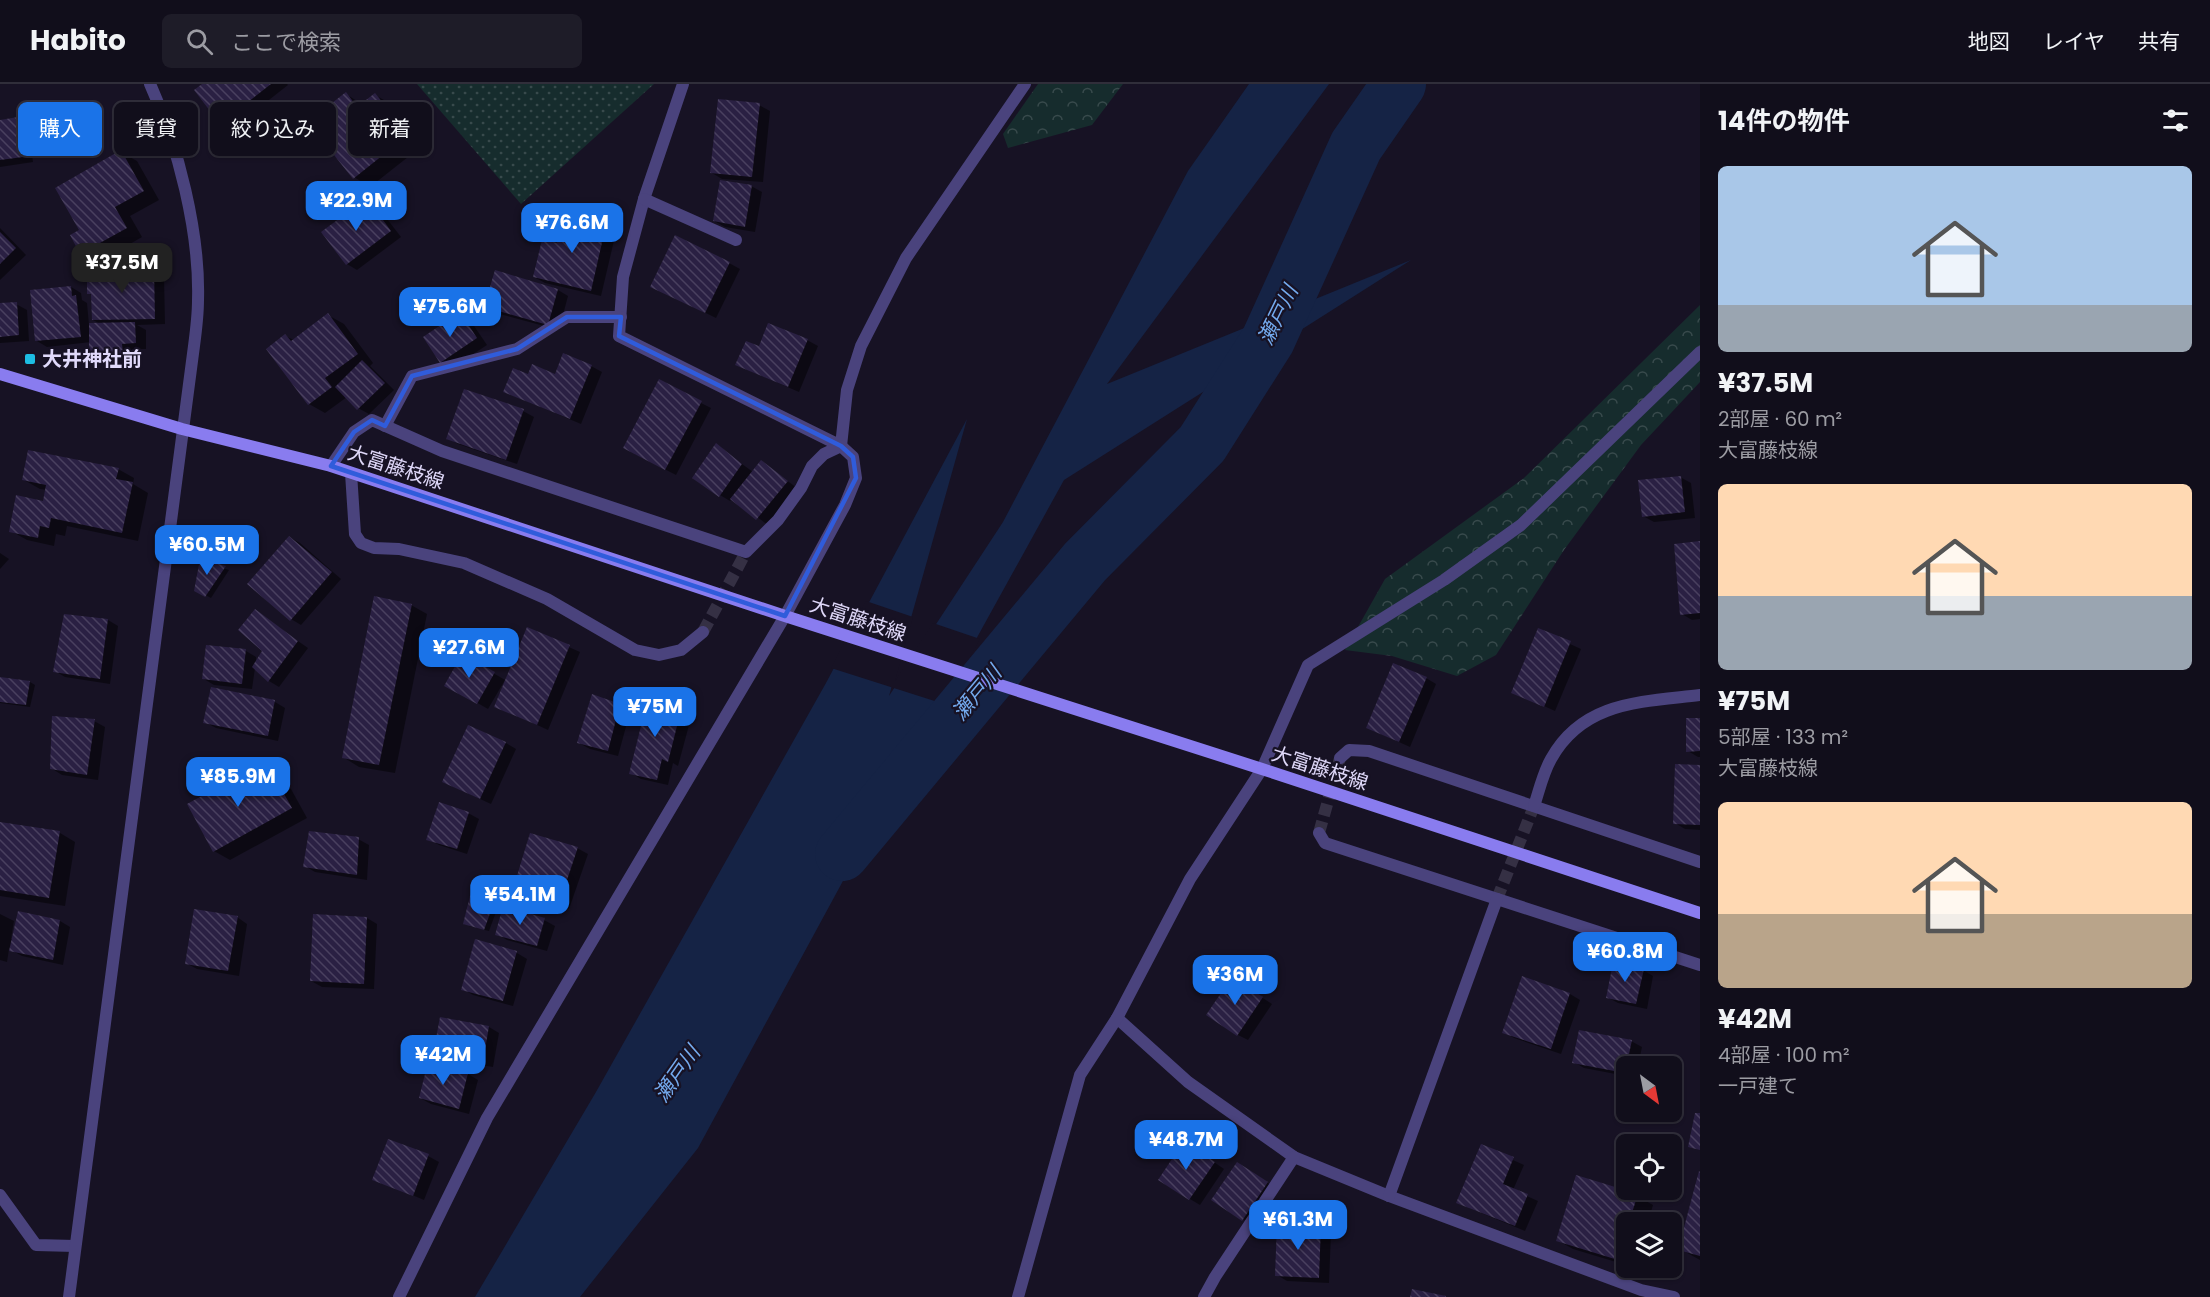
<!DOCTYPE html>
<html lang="ja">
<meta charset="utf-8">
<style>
:root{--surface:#110e1b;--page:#1e1c28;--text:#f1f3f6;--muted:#9c9ca3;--line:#302e3a;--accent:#1a73e8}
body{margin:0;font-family:Poppins,"Noto Sans JP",sans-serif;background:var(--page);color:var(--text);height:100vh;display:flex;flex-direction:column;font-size:22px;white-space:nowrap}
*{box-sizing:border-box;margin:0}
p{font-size:20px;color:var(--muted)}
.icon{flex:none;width:33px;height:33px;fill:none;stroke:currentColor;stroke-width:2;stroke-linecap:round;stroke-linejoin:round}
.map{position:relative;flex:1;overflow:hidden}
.side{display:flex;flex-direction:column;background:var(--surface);width:510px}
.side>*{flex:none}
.banner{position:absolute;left:18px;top:18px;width:570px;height:54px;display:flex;gap:12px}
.needle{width:39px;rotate:148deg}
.fabs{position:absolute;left:1616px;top:972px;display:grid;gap:12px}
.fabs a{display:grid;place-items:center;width:66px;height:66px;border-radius:9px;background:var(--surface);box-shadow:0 2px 4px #0004,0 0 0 2px var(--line);font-size:30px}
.price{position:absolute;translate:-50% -51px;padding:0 14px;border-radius:12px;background:var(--accent);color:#fff;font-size:20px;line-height:39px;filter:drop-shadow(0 2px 3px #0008)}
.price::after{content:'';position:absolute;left:50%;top:36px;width:18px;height:14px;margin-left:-9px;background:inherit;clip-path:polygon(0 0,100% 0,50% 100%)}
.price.current{background:#222;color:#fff}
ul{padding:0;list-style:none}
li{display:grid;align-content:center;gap:12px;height:318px;padding:0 18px}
li span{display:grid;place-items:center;height:186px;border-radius:9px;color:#555}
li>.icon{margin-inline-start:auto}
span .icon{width:108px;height:108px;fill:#fffc;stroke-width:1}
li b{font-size:26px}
h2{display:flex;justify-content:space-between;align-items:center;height:72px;padding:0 18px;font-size:26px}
.chip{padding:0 21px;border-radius:9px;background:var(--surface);box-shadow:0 2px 4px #0004,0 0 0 2px var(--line);font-size:21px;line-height:54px}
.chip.current{background:var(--accent);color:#fff}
header{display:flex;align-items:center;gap:36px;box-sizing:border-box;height:84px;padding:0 30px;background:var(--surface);border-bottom:2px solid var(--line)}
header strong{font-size:28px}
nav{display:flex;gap:33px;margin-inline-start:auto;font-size:21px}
.search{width:420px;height:54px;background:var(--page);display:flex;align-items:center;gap:15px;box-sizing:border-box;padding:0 21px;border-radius:9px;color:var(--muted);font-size:22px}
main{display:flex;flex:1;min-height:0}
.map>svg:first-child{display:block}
</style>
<header>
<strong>Habito</strong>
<div class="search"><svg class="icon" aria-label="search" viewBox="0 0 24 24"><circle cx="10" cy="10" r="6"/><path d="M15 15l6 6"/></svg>ここで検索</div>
<nav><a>地図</a><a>レイヤ</a><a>共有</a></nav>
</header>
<main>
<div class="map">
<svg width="1700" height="1213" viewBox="0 0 1700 1213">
<defs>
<pattern id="grass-dots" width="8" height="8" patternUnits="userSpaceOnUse" patternTransform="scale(1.5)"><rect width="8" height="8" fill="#162c2d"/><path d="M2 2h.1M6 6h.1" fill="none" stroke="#384a4c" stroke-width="1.8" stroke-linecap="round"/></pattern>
<pattern id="forest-crowns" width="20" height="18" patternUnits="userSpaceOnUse" patternTransform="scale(1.5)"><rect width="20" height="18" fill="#162c2d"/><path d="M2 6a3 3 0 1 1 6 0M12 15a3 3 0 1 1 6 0" fill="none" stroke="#384a4c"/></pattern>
<pattern id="building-back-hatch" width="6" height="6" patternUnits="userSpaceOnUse" patternTransform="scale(1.5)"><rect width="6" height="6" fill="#2a2043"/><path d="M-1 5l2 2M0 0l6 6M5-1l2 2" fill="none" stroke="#49405f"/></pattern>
</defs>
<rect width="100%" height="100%" fill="#171224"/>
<!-- grass -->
<polygon fill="url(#grass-dots)" points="417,0 654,0 521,120"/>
<!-- forest -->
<g fill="url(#forest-crowns)">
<polygon points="1038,0 1123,0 1092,41 1008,64 1003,50"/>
<polygon points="1700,221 1700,298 1641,361 1564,466 1496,571 1457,592 1392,572 1345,566 1385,495 1524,394"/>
</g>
<!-- water -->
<polygon fill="#152345" points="1249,0 1329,0 1107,300 1411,176 1064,396 869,749 698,1064 580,1213 475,1213 596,1008 826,599 967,335 889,612 1003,438 1188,87"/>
<!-- pier -->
<polygon fill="#171224" points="866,517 913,533 895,597 933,539 980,555 944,620 831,584"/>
<!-- shadow -->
<g fill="#0007">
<polygon points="204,0 287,0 288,1 232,45 221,39"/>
<polygon points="346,10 363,21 375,11 391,20 415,50 399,62 408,73 370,103 354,93"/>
<polygon points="759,21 770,27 763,98 722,95 712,89"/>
<polygon points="17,35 28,41 33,78 0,83 0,37"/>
<polygon points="121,68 137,77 159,116 130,132 142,153 97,179 81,169 72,152 81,147"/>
<polygon points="751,102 762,108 755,148 725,143 714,137"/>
<polygon points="367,116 377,122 401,153 357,186 347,180"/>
<polygon points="565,132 606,142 616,148 601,212 545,199 534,193 558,161"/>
<polygon points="0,144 26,171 0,196"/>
<polygon points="729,179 740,185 716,234 663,208"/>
<polygon points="153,186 164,192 165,240 137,241 146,246 146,265 132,265 133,275 101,275 91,269 91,258 47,263 37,257 71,203 81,209 82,216 87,219 89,241 102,241 93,236 93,212 89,209"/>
<polygon points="496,188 558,206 568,212 559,246 496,229 486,223"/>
<polygon points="16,220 27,226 29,257 0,259 0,221"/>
<polygon points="460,230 470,236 487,261 452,284 441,278"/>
<polygon points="328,231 344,240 373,279 370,282 394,306 369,330 358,324 347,313 325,329 309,320 285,252 294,256"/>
<polygon points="807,256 818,262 799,308 737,281 760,264"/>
<polygon points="591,282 602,288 581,340 505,308 529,291 555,292"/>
<polygon points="465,307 523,327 534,333 517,380 458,360 448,354"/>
<polygon points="701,319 711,324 676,391 635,370"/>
<polygon points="716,361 753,388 762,378 797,404 768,441 732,415 730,417 720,411"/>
<polygon points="118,385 134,394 133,400 148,409 138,457 67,442 65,452 56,450 54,462 27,456 11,447 44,418 47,406 40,405 24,396"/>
<polygon points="1680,393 1691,399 1695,434 1654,438 1643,432"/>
<polygon points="289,453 300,459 341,495 301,541 291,535"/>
<polygon points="1700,458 1700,535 1692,536 1682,530"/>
<polygon points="0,469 9,475 0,485"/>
<polygon points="202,477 229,486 211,514 196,506"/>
<polygon points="411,521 427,530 395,689 359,683 343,673"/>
<polygon points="255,527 308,564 279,603 269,597 255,584 252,605 214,601 204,595 208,562 246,567 256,573 256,580 264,567"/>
<polygon points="108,536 118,542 110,600 65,593 55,587"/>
<polygon points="528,545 580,568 548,646 496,622 507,597 505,596 488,625 446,601 463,572 507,597"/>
<polygon points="1539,546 1581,565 1555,627 1513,608"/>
<polygon points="1426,594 1436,600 1410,663 1368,644"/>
<polygon points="0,595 30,598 35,601 30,623 0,619"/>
<polygon points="212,605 275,618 285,624 278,657 216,644 205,638"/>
<polygon points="619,622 630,628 618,672 590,665 579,659"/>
<polygon points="681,624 692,630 678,682 673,679 668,701 641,695 631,689"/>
<polygon points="1700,636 1700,673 1698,673 1688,667"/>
<polygon points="94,637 105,643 98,696 62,691 51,684"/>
<polygon points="506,659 516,665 491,720 454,703"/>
<polygon points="257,683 291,705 307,734 230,776 214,767"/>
<polygon points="1700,683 1700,746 1685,745 1675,739"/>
<polygon points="468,729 479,735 467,770 439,761 428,755"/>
<polygon points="0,739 60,749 75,758 65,822 0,812"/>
<polygon points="358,755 369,761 367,796 315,788 305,782"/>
<polygon points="577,764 588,770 569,825 525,810 515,804"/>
<polygon points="472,810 499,820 489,847 469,842"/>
<polygon points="19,828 60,837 70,843 63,881 22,872 9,865 7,878 0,876 0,830 14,837 11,855 13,855"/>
<polygon points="314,832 367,834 377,840 374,905 322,903 311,897"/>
<polygon points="237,833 247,840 239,892 197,885 186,879"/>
<polygon points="544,836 555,842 547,867 507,856 497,850"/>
<polygon points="476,857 517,869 527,875 513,922 473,911 463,905"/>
<polygon points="1643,886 1653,892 1647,925 1618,919 1607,913"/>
<polygon points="1523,894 1570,910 1580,916 1561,970 1514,954 1504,948"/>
<polygon points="1243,901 1272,920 1248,956 1238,951"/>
<polygon points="489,943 499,949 493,983 445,975 435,969"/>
<polygon points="1631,957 1642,963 1638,982 1626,982 1626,992 1584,984 1574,978"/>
<polygon points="468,990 478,996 469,1030 431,1020 420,1014"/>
<polygon points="1482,1062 1524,1081 1513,1106 1538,1117 1525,1147 1469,1124"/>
<polygon points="1195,1065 1224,1085 1200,1121 1190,1115"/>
<polygon points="428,1072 439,1078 424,1116 374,1095"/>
<polygon points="1248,1086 1277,1105 1253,1141 1243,1135"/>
<polygon points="1700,1091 1700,1176 1680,1165"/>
<polygon points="1637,1112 1653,1121 1648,1138 1626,1138 1626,1181 1573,1165 1557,1156"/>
<polygon points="1320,1143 1331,1149 1329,1199 1287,1197 1277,1191"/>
</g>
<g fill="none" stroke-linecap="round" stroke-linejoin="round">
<!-- river -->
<polyline stroke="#152345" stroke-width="54" points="842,770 1085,478 1202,360 1268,256 1356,62 1399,0"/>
</g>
<!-- building -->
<g fill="url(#building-back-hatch)">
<polygon points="202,0 271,0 220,40 194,6"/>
<polygon points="346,8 357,23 375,9 400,40 384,53 393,63 353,95 308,38"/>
<polygon points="718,15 760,19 752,93 710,89"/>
<polygon points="18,33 23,73 0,76 0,36"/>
<polygon points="121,66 144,107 115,123 127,144 80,170 70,151 79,146 55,104"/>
<polygon points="720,96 752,101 745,143 713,137"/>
<polygon points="367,114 391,147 346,181 321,148"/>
<polygon points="564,131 606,141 591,207 533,193 542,156 557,159"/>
<polygon points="0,148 16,164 0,180"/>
<polygon points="675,151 730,178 705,229 650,203"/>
<polygon points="154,185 155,235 92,236 91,210 87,210 87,187"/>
<polygon points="495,186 558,205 548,241 484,223"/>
<polygon points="71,202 72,212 76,211 81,253 35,257 30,206"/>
<polygon points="17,218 19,251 0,253 0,219"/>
<polygon points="460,228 477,254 440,279 423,253"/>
<polygon points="328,229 358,270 325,294 332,303 308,321 266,265 285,250 291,257"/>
<polygon points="135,238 136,259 122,260 123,269 89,270 89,239"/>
<polygon points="768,239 808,255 788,303 735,281 746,257 759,262"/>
<polygon points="563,269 592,281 570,335 503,308 513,284 528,290 532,280 555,290"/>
<polygon points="362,276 385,299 357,326 335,303"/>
<polygon points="659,295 702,317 665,386 623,364"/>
<polygon points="464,305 524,325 506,376 446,355"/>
<polygon points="716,359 742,380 719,413 692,394"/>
<polygon points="28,366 119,384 116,395 133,398 122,449 51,434 49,444 40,442 38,454 9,448 16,411 43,417 46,401 22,396"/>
<polygon points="761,376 788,397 756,436 730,415"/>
<polygon points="1681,392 1685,428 1642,433 1638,396"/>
<polygon points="289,452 332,488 290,537 247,500"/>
<polygon points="1700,457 1700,529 1680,531 1674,460"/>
<polygon points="200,475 226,482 205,513 194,507"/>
<polygon points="374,512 412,520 379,681 342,674"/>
<polygon points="255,525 298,557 268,598 252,583 262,567 238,546"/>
<polygon points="64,530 108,535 100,595 53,588"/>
<polygon points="527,543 570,561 537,641 494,623"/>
<polygon points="1538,544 1571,557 1544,623 1511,609"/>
<polygon points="206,561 246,565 242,600 202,595"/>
<polygon points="462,570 495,588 477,620 444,602"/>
<polygon points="1393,579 1427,593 1399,658 1366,644"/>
<polygon points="0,593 30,597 26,621 0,618"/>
<polygon points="211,603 275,616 268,652 203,639"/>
<polygon points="592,610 620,620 608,667 577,659"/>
<polygon points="648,614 682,622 668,678 662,675 657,696 629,690"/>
<polygon points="52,632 95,635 87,691 50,685"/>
<polygon points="1686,634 1700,634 1700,667 1686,668"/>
<polygon points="468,641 506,658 480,715 442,698"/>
<polygon points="1675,680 1700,681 1700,741 1673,740"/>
<polygon points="257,682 267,699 275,694 292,724 213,768 187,720"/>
<polygon points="439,718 469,728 457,765 426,756"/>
<polygon points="0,738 60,747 49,814 0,806"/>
<polygon points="309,747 359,753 357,791 303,783"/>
<polygon points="530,749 578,763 559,820 513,805"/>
<polygon points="471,808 495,816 484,846 463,840"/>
<polygon points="503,822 545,834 537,862 495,851"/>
<polygon points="194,825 238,832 228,887 185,880"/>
<polygon points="18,827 60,836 53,876 9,867"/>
<polygon points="313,830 367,833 364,900 310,897"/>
<polygon points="475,855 517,867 503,917 461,906"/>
<polygon points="1613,879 1644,885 1636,920 1606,914"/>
<polygon points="1522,892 1570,909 1551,965 1502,949"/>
<polygon points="1232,893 1263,913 1237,952 1206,931"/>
<polygon points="440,933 489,942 483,978 433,970"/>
<polygon points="1579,946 1632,956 1625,989 1572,979"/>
<polygon points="428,978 468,989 459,1025 419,1014"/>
<polygon points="1695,1029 1700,1029 1700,1066 1688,1063"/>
<polygon points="388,1055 429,1070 413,1112 372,1096"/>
<polygon points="1184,1057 1215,1078 1189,1116 1158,1096"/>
<polygon points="1481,1060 1514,1073 1503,1100 1528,1110 1515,1142 1456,1119"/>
<polygon points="1237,1078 1268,1098 1242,1137 1211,1116"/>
<polygon points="1699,1087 1700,1088 1700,1172 1678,1166"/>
<polygon points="1576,1091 1638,1110 1629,1138 1626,1138 1626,1149 1618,1176 1556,1157"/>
<polygon points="1277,1140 1321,1141 1319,1194 1275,1192"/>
<polygon points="1412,1205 1446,1212 1446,1213 1410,1213"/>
</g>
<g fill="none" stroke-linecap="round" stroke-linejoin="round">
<!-- minor-tunnel -->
<g stroke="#353044" stroke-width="12" stroke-dasharray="12 6" stroke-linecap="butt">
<polyline points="703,548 746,468"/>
<polyline points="1319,749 1340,674"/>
<polyline points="1497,815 1534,722"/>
</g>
<!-- minor -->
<g stroke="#4a437d" stroke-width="12">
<polyline points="683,0 644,115 623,193 619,252 841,362 847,306 861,262 906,174 1025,0"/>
<polyline points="644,115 736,156"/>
<polyline points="385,342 412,292 517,265 567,233 621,233"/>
<polyline points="331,382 354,348 372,336 442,367 746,468 778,436 801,404 812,382 824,370 841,362 853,373 856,394 845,421 785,532 487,1034 399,1213"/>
<polyline points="351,389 355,450 361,459 374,464 399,465 464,479 547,515 635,566 659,571 681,566 703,548"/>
<polyline points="1340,674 1349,666 1369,667 1700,778"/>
<path d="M1534,722C1539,707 1543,689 1551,675C1583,617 1642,618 1700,611"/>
<polyline points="1319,749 1325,759 1700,881"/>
<polyline points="1117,934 1188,998 1294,1073 1389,1112 1641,1206 1674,1213"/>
<polyline points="0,1111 36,1161 75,1162"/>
<polyline points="1389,1112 1497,815"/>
<polyline points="1018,1213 1080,991 1117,934 1190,795 1262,685 1308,581 1444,496 1521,441 1700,268"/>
<polyline points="1204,1213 1215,1193 1294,1073"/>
</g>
<!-- tertiary -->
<path stroke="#4a437d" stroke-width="12" d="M69,1213L194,262C196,247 198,231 198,216C200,149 178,61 150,0"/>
<!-- secondary -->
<polyline stroke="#897cef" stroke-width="12" points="0,290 182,345 331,382 785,532 1262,685 1700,829"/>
</g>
<!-- marked area -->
<path fill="none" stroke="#305cdb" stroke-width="4.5" stroke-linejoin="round" d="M567,233H621L619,252L841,362L853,373L856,394L785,532L331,382L354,348L372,336L385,342L412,292L517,265Z"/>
<!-- markers -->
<rect fill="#1dbde3" stroke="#171224" stroke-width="2" x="24" y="269" width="12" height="12" rx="3"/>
<g text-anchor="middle" stroke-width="4.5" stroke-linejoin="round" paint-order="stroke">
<!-- poi labels -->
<g font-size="20" font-weight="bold" fill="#e0d9fa" stroke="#171224" text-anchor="start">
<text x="42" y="282">大井神社前</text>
</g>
<!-- street labels -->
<g font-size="20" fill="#e0d9fa" stroke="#171224">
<text transform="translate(396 383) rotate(18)" y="7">大富藤枝線</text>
<text transform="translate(858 535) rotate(18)" y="7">大富藤枝線</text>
<text transform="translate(1320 684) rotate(18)" y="7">大富藤枝線</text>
</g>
<!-- water labels -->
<g font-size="21" font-style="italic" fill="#74aaee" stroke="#171224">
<text transform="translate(1278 231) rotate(-64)" y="7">瀬戸川</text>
<text transform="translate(977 609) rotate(-50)" y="7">瀬戸川</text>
<text transform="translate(677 990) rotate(-55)" y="7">瀬戸川</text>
</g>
</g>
</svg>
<div class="fabs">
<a><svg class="needle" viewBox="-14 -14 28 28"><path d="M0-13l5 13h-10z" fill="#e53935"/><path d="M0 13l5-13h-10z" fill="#9c9ca3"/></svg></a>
<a><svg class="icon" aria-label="locate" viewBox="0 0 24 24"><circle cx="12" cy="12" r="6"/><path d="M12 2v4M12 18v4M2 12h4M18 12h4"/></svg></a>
<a><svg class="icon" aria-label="layers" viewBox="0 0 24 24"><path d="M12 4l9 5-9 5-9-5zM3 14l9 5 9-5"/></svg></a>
</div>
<b class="price" style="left:356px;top:148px">¥22.9M</b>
<b class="price" style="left:572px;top:170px">¥76.6M</b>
<b class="price current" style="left:122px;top:210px">¥37.5M</b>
<b class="price" style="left:450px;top:254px">¥75.6M</b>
<b class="price" style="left:207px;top:492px">¥60.5M</b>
<b class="price" style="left:469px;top:595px">¥27.6M</b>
<b class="price" style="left:655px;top:654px">¥75M</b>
<b class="price" style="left:238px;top:724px">¥85.9M</b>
<b class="price" style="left:520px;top:842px">¥54.1M</b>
<b class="price" style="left:1625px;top:899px">¥60.8M</b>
<b class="price" style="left:1235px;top:922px">¥36M</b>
<b class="price" style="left:443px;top:1002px">¥42M</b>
<b class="price" style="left:1186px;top:1087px">¥48.7M</b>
<b class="price" style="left:1298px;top:1167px">¥61.3M</b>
<div class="banner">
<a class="chip current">購入</a>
<a class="chip">賃貸</a>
<a class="chip">絞り込み</a>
<a class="chip">新着</a>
</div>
</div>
<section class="side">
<h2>14件の物件<svg class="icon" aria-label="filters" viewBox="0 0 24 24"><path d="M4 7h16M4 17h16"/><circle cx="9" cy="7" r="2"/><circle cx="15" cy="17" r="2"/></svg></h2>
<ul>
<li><span style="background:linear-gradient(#a9c7e8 75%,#9aa5b1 0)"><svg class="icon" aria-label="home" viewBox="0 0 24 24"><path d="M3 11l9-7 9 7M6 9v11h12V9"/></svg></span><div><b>¥37.5M</b><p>2部屋 · 60 m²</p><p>大富藤枝線</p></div></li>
<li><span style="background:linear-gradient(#ffd9b3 60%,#9aa5b1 0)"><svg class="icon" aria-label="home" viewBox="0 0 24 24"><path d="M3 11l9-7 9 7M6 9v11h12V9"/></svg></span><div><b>¥75M</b><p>5部屋 · 133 m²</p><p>大富藤枝線</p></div></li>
<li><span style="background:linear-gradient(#ffd9b3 60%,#b9a48a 0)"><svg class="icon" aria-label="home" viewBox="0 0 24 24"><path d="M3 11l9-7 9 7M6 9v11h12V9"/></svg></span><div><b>¥42M</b><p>4部屋 · 100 m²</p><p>一戸建て</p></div></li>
</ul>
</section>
</main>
